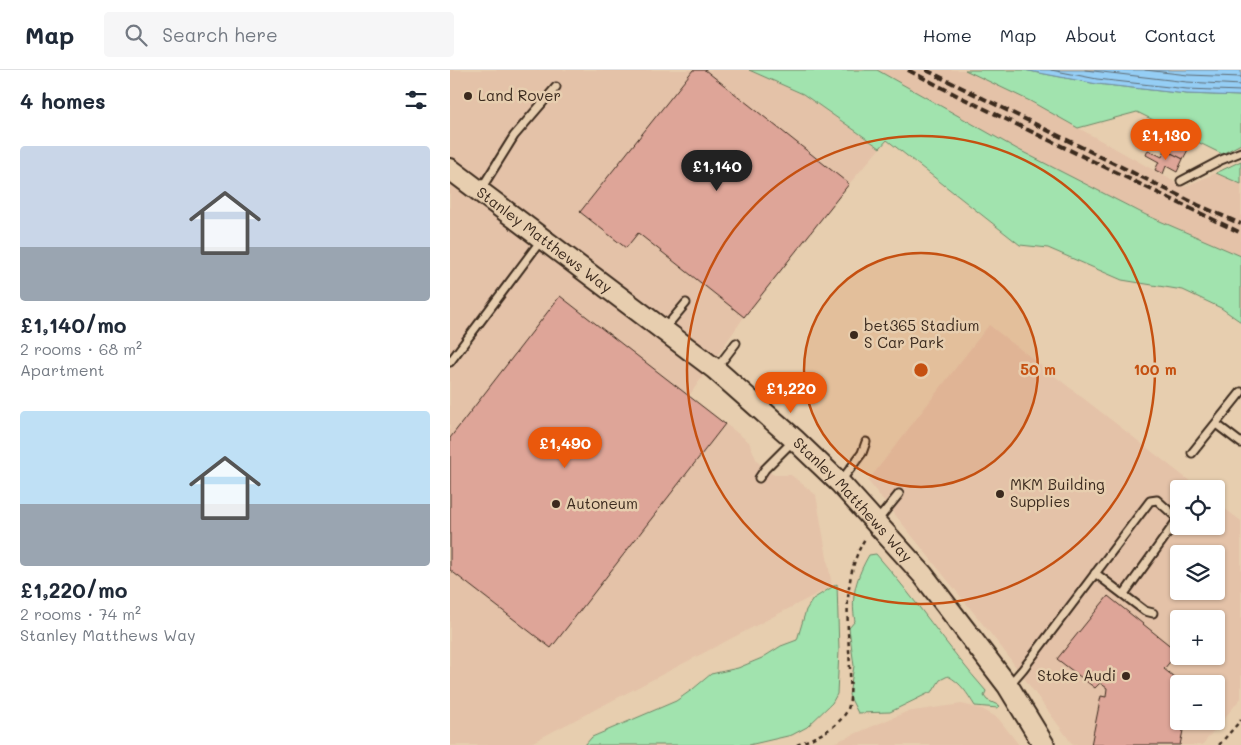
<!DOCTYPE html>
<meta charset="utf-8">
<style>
:root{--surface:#fff;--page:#f6f6f7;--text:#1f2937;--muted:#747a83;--line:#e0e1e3;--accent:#ea580c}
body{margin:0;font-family:Mali,sans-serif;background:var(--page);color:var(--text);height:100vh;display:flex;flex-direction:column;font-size:19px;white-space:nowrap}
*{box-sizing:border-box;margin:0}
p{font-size:16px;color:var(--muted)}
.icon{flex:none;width:28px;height:28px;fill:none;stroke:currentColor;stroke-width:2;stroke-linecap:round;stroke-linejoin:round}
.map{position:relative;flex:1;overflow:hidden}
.panel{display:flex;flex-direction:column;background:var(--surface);width:450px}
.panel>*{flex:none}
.tools{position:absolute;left:720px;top:410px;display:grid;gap:10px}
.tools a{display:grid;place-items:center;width:55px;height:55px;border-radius:5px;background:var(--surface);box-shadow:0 1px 4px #0004;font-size:25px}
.price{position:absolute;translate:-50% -42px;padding:0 11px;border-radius:18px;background:var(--accent);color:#fff;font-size:16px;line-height:32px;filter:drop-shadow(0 1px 2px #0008)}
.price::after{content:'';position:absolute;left:50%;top:30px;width:15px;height:11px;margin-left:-8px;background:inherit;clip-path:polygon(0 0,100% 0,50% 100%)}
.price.on{background:#222;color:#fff}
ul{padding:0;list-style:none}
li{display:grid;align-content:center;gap:10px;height:265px;padding:0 20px}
li span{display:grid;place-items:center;height:155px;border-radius:5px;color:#555}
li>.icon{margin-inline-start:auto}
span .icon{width:90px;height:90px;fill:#fffc;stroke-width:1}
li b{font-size:21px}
h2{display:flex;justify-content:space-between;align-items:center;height:60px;padding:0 20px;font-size:21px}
header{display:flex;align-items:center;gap:30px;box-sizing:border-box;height:70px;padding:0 25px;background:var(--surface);border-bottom:1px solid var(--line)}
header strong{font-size:24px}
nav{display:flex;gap:28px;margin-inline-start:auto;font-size:18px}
.search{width:350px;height:45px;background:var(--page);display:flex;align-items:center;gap:12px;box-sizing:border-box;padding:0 18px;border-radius:5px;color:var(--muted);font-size:19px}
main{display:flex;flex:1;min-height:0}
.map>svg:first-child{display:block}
</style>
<header>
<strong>Map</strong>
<div class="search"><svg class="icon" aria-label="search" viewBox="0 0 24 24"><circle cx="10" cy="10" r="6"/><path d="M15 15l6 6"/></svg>Search here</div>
<nav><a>Home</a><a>Map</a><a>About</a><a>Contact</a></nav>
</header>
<main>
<section class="panel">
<h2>4 homes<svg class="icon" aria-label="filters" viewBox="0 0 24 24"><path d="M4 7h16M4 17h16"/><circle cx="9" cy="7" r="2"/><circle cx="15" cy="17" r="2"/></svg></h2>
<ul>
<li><span style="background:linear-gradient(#c9d6e8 65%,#9aa5b1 0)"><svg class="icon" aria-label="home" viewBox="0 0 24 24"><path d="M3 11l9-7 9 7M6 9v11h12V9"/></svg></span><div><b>£1,140/mo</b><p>2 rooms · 68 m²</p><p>Apartment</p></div></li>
<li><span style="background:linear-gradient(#bfe0f5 60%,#9aa5b1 0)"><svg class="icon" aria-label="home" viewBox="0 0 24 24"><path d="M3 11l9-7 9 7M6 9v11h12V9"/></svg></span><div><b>£1,220/mo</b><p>2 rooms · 74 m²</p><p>Stanley Matthews Way</p></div></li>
</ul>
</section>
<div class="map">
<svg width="791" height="675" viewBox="0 0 791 675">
<rect width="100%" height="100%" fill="#e7ceaf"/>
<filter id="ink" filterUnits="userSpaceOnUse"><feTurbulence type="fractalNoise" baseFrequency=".02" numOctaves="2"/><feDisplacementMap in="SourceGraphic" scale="10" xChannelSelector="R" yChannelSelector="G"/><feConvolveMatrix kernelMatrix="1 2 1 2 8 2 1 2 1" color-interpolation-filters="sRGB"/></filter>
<g filter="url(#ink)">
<!-- built -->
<g fill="#e4c2a8" fill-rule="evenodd">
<polygon points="0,0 299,0 353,24 430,78 399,114 294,247 239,326 299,372 307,391 315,399 324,405 341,405 366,425 382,516 77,675 0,675"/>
<polygon points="399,0 515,0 580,31 734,117 766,103 791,114 791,186 696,145"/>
<path d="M539,255L750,419H729V456H766V432L791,451V628L752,675H623L552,578L418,411ZM729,484H766V521H729ZM729,549H766V586H729ZM729,614H766V651H729Z"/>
<polygon points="512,634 532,639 548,648 569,675 379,675 456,642"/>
</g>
<!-- green -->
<g fill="#a1e3ae" stroke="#6e8666">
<polygon points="299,0 427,0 567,79 696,145 791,186 791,252 771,238 733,220 672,210 598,178 570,175 437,70 430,78 353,24"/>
<polygon points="515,0 574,0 647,14 737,24 791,26 791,74 772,84 687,42 628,58 580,31"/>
<polygon points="791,91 791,114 766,103"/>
<path d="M426,484C465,528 497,577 536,621L534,626L537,630L550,636L548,638L525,636C517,623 511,613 498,606L490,610L483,621L440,642L408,643L399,625L404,596L399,558L405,551C400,527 407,506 419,485Z"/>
<polygon points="387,514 389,581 387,624 382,633 357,657 342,665 299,675 135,675 142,667 226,631 243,619 261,604 288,598 312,588 331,576 347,570 356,540 363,529"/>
</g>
<!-- water -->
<polygon fill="#95cef5" stroke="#718c9f" points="574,0 791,0 791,26 737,24 647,14"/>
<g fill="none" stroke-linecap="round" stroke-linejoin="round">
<!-- shore -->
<g stroke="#5f6c74" stroke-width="1">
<polyline points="601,0 647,9 737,19 791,21"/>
<polyline points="635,0 737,12 791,15"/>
<polyline points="695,0 738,5 791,7"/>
</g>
</g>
<!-- building -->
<g fill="#dea598" stroke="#3b2a1e">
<polygon points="243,0 255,0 399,114 294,247 188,163 176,178 130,142"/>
<polygon points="717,58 733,66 731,72 740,76 733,89 715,80 720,69 713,66"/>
<polygon points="698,80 712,87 715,80 733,89 727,102 716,96 713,104 705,100 709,92 696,85"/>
<polygon points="110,226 275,354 101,578 0,500 0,368"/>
<polygon points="658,526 728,582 714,599 733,614 729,614 729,651 735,651 730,675 641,675 651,626 656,627 657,618 650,613 645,618 607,589"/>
</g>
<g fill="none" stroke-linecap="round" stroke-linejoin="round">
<defs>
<g id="service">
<polyline points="731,111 771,90 791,82"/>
<polyline points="31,119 64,66 106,17"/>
<polyline points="215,258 236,233"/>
<polyline points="0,292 92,169"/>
<polyline points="266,299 286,273"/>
<polyline points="766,354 791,373"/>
<polyline points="742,383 791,322"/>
<polyline points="309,408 315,399 344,370"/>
<polyline points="391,411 412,383 416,372"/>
<polyline points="427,451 449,424"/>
<polyline points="645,503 695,541 703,543"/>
<polyline points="560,614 573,599 700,431 707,430 728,449 674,524"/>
</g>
<g id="secondary">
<path id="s1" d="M0,99L265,299L344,369L390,413L473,505L558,616L594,675"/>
</g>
</defs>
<!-- service casing -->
<use href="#service" stroke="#3b2a1e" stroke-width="11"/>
<!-- secondary casing -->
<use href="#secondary" stroke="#3b2a1e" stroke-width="24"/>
<!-- path -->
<g stroke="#3b2a1e" stroke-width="2.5" stroke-dasharray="4 4" stroke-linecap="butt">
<path d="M347,675C365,667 386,660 397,641C402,632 400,610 400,599C398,554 391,507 416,467"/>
<polyline points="769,675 791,650"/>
</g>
<!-- service -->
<use href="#service" stroke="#e7ceaf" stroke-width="7"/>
<!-- secondary -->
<use href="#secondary" stroke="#e7ceaf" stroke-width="20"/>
<!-- rail -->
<g stroke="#3b2a1e" stroke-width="4" stroke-dasharray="8 4" stroke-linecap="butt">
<polyline points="458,0 508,26 791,163"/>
<polyline points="476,0 748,135 791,154"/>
</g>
</g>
</g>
<!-- distance rings -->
<circle cx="471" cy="300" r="117" fill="#c55010" fill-opacity=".12"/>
<g fill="none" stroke="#c55010" stroke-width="2.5">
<circle cx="471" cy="300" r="117"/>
<circle cx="471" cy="300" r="234"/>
</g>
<!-- markers -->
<g fill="#3b2a1e" stroke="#e7ceaf" stroke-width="2">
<circle cx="18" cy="26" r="5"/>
<circle cx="404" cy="265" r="5"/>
<circle cx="550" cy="424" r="5"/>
<circle cx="106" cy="434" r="5"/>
<circle cx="676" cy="606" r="5"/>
</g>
<g text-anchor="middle" stroke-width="5" stroke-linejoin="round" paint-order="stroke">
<!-- poi labels -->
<g font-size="15" fill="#3b2a1e" stroke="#e7ceaf" text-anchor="start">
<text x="28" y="31">Land Rover</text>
<text x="414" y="261">bet365 Stadium<tspan x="414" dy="17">S Car Park</tspan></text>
<text x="560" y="420">MKM Building<tspan x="560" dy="17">Supplies</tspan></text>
<text x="116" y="439">Autoneum</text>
<text x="666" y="611" text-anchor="end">Stoke Audi</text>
</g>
<!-- street labels -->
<g font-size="15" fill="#3b2a1e" stroke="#e7ceaf">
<text dy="5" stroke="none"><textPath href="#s1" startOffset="118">Stanley Matthews Way</textPath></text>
<text dy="5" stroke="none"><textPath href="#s1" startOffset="522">Stanley Matthews Way</textPath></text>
</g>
</g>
<circle cx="471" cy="300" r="8" fill="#c55010" stroke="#e7ceaf" stroke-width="2.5"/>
<g font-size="15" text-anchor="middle" font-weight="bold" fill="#c55010" stroke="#e7ceaf" stroke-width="5" stroke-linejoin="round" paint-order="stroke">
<text x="588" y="305">50 m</text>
<text x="705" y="305">100 m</text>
</g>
</svg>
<div class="tools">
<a><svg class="icon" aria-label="locate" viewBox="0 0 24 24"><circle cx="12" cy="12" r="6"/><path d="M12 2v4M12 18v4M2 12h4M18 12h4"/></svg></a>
<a><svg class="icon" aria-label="layers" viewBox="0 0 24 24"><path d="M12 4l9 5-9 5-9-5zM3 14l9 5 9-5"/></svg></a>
<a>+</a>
<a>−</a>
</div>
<b class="price" style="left:716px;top:91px">£1,130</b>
<b class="price on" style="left:267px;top:122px">£1,140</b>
<b class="price" style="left:341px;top:344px">£1,220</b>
<b class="price" style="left:115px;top:399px">£1,490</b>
</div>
</main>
